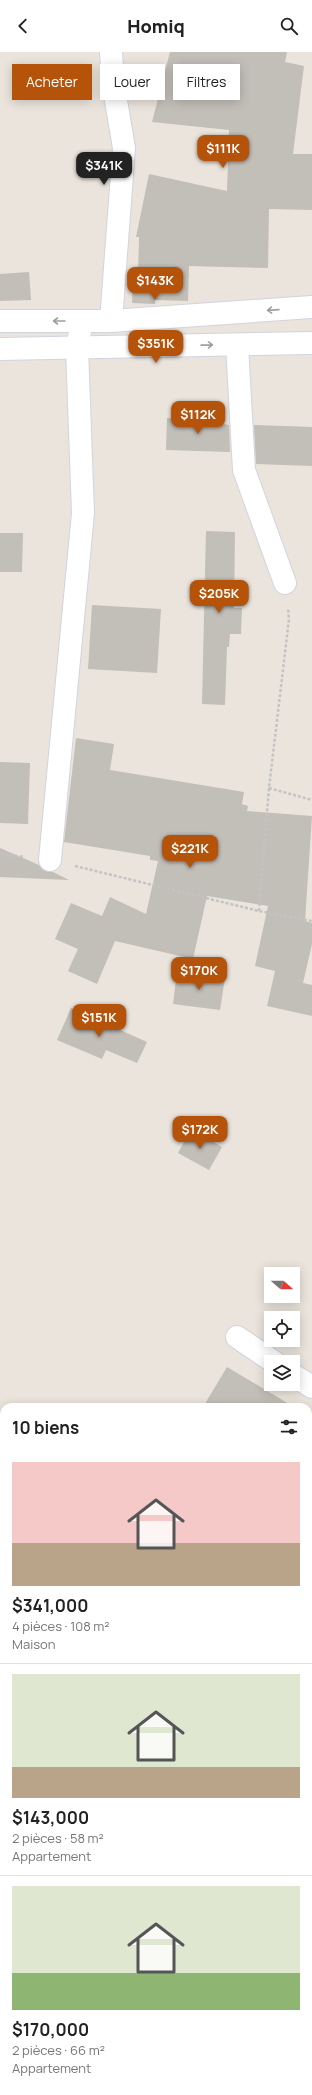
<!DOCTYPE html>
<html lang="fr">
<meta charset="utf-8">
<style>
:root{--surface:#fff;--page:#f6f6f6;--text:#222;--muted:#767676;--line:#e0e0e0;--accent:#b45309}
body{margin:0;font-family:Manrope,sans-serif;background:var(--page);color:var(--text);height:100vh;display:flex;flex-direction:column;font-size:15px;white-space:nowrap}
*{box-sizing:border-box;margin:0}
p{font-size:13px;color:var(--muted)}
.icon{flex:none;width:22px;height:22px;fill:none;stroke:currentColor;stroke-width:2;stroke-linecap:round;stroke-linejoin:round}
.map{position:relative;flex:1;overflow:hidden}
.panel{position:absolute;left:0px;top:1351px;width:312px;height:692px;display:flex;flex-direction:column;background:var(--surface);border-radius:12px 12px 0 0;box-shadow:0 2px 10px #0003}
.panel>*{flex:none}
.banner{position:absolute;left:12px;top:12px;width:288px;height:36px;display:flex;gap:8px}
.needle{width:26px;rotate:110deg}
.fabs{position:absolute;left:264px;top:1215px;display:grid;gap:8px}
.fabs a{display:grid;place-items:center;width:36px;height:36px;border-radius:0px;background:var(--surface);box-shadow:0 2px 10px #0003;font-size:20px}
.price{position:absolute;translate:-50% -34px;padding:0 9px;border-radius:8px;background:var(--accent);color:#fff;font-size:13px;line-height:26px;filter:drop-shadow(0 1px 2px #0008)}
.price::after{content:'';position:absolute;left:50%;top:24px;width:12px;height:9px;margin-left:-6px;background:inherit;clip-path:polygon(0 0,100% 0,50% 100%)}
.price.on{background:#222;color:#fff}
ul{padding:0;list-style:none}
li{display:grid;align-content:center;gap:8px;height:212px;padding:0 12px}
li+li{border-top:1px solid var(--line)}
li span{display:grid;place-items:center;height:124px;border-radius:0px;color:#555}
li>.icon{margin-inline-start:auto}
span .icon{width:72px;height:72px;fill:#fffc;stroke-width:1}
li b{font-size:17px}
h2{display:flex;justify-content:space-between;align-items:center;height:48px;padding:0 12px;font-size:17px}
.chip{padding:0 14px;border-radius:0px;background:var(--surface);box-shadow:0 2px 10px #0003;font-size:14px;line-height:36px}
.chip.on{background:var(--accent);color:#fff}
header{display:flex;justify-content:space-between;align-items:center;height:52px;padding:0 12px;background:var(--surface);font-size:18px;font-weight:800}
.map>svg:first-child{display:block}
</style>
<header><svg class="icon" aria-label="back" viewBox="0 0 24 24"><path d="M15 5l-7 7 7 7"/></svg>Homiq<svg class="icon" aria-label="search" viewBox="0 0 24 24"><circle cx="10" cy="10" r="6"/><path d="M15 15l6 6"/></svg></header>
<div class="map">
<svg width="312" height="2043" viewBox="0 0 312 2043">
<rect width="100%" height="100%" fill="#eae4dc"/>
<!-- building -->
<g fill="#c2beb8">
<polygon points="170,0 287,0 285,10 304,14 293,102 312,102 312,158 269,157 268,216 189,214 188,249 155,248 155,252 132,251 133,226 138,226 139,185 136,185 149,122 227,139 229,78 152,70"/>
<polygon points="29,220 31,248 0,249 0,222"/>
<polygon points="167,366 224,368 223,372 229,373 230,400 166,398"/>
<polygon points="254,373 312,375 312,414 256,412"/>
<polygon points="206,479 235,480 234,556 242,556 241,582 230,582 229,595 227,595 225,653 202,652"/>
<polygon points="0,481 23,481 22,520 0,520"/>
<polygon points="92,553 161,557 157,621 88,617"/>
<polygon points="76,686 114,692 110,718 244,740 242,752 248,754 247,759 312,764 305,869 312,871 312,892 303,931 312,933 312,964 267,954 275,919 255,914 268,854 207,844 193,907 115,889 97,932 68,919 78,897 55,887 71,851 102,864 110,845 146,862 158,809 150,808 150,804 64,790"/>
<polygon points="0,710 30,711 28,772 0,771"/>
<polygon points="0,796 39,813 43,818 53,820 69,828 0,825"/>
<polygon points="177,919 225,926 220,958 173,952"/>
<polygon points="71,956 147,990 137,1011 106,998 102,1007 57,988"/>
<polygon points="191,1077 222,1095 209,1118 178,1101"/>
<polygon points="227,1315 294,1355 203,1355"/>
</g>
<g fill="none" stroke-linecap="round" stroke-linejoin="round">
<defs>
<g id="minor">
<polyline points="0,269 111,269 312,255"/>
<polyline points="111,269 124,96 113,31 111,0"/>
<polyline points="237,293 244,418 285,531"/>
<polyline points="0,297 312,291"/>
<polyline points="50,808 83,461 77,296 82,269"/>
<polyline points="237,1285 274,1310"/>
<polyline points="293,1323 312,1335"/>
<polyline points="308,1581 312,1574"/>
</g>
</defs>
<!-- minor casing -->
<use href="#minor" stroke="#d1d4e0" stroke-width="24"/>
<!-- path -->
<g stroke="#c3c3c3" stroke-width="2.5" stroke-dasharray="3 2" stroke-linecap="butt">
<polyline points="269,736 312,748"/>
<polyline points="0,802 25,805"/>
<polyline points="75,814 259,859 312,869"/>
<polyline points="259,859 269,736 289,567 288,556"/>
</g>
<!-- minor -->
<use href="#minor" stroke="#fff" stroke-width="22"/>
</g>
<!-- one-way arrows -->
<defs><path id="oneway-shaft" d="M-6 0H5M1.5-3L5.5 0L1.5 3" fill="none" stroke-width="1.6" stroke-linecap="round" stroke-linejoin="round"/></defs>
<g stroke="#9f9f9f">
<use href="#oneway-shaft" transform="translate(273 258) rotate(176)"/>
<use href="#oneway-shaft" transform="translate(59 269) rotate(180)"/>
<use href="#oneway-shaft" transform="translate(207 293) rotate(-1)"/>
</g>
</svg>
<div class="fabs">
<a><svg class="needle" viewBox="-14 -14 28 28"><path d="M0-13l5 13h-10z" fill="#e53935"/><path d="M0 13l5-13h-10z" fill="#767676"/></svg></a>
<a><svg class="icon" aria-label="locate" viewBox="0 0 24 24"><circle cx="12" cy="12" r="6"/><path d="M12 2v4M12 18v4M2 12h4M18 12h4"/></svg></a>
<a><svg class="icon" aria-label="layers" viewBox="0 0 24 24"><path d="M12 4l9 5-9 5-9-5zM3 14l9 5 9-5"/></svg></a>
</div>
<b class="price" style="left:223px;top:117px">$111K</b>
<b class="price on" style="left:104px;top:134px">$341K</b>
<b class="price" style="left:155px;top:249px">$143K</b>
<b class="price" style="left:156px;top:312px">$351K</b>
<b class="price" style="left:198px;top:383px">$112K</b>
<b class="price" style="left:219px;top:562px">$205K</b>
<b class="price" style="left:190px;top:817px">$221K</b>
<b class="price" style="left:199px;top:939px">$170K</b>
<b class="price" style="left:99px;top:986px">$151K</b>
<b class="price" style="left:200px;top:1098px">$172K</b>
<div class="banner">
<a class="chip on">Acheter</a>
<a class="chip">Louer</a>
<a class="chip">Filtres</a>
</div>
<section class="panel">
<h2>10 biens<svg class="icon" aria-label="filters" viewBox="0 0 24 24"><path d="M4 7h16M4 17h16"/><circle cx="9" cy="7" r="2"/><circle cx="15" cy="17" r="2"/></svg></h2>
<ul>
<li><span style="background:linear-gradient(#f6c9c9 65%,#b9a48a 0)"><svg class="icon" aria-label="home" viewBox="0 0 24 24"><path d="M3 11l9-7 9 7M6 9v11h12V9"/></svg></span><div><b>$341,000</b><p>4 pièces · 108 m²</p><p>Maison</p></div></li>
<li><span style="background:linear-gradient(#dfe7d0 75%,#b9a48a 0)"><svg class="icon" aria-label="home" viewBox="0 0 24 24"><path d="M3 11l9-7 9 7M6 9v11h12V9"/></svg></span><div><b>$143,000</b><p>2 pièces · 58 m²</p><p>Appartement</p></div></li>
<li><span style="background:linear-gradient(#dfe7d0 70%,#8fb573 0)"><svg class="icon" aria-label="home" viewBox="0 0 24 24"><path d="M3 11l9-7 9 7M6 9v11h12V9"/></svg></span><div><b>$170,000</b><p>2 pièces · 66 m²</p><p>Appartement</p></div></li>
</ul>
</section>
</div>
